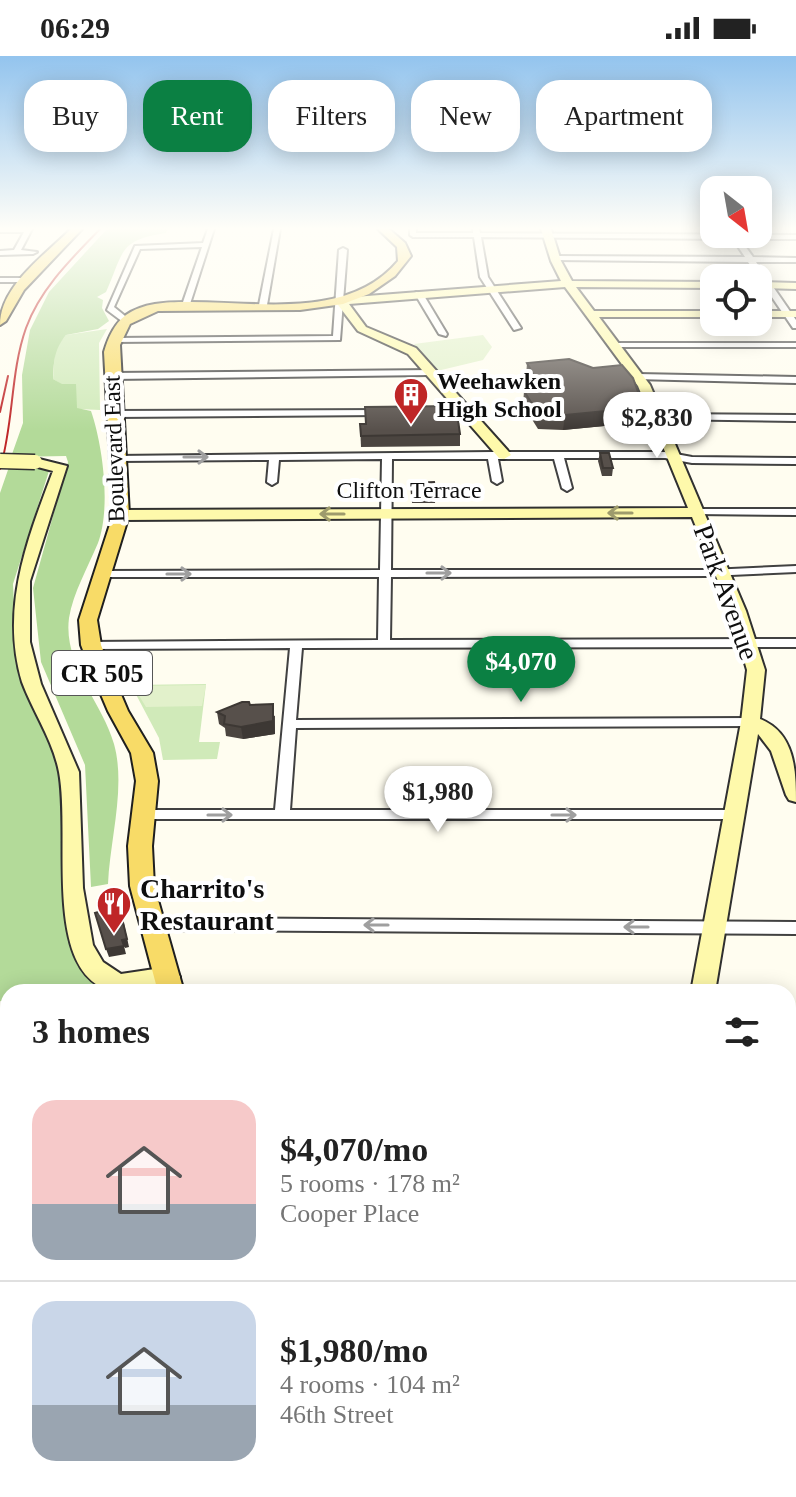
<!DOCTYPE html>
<meta charset="utf-8">
<style>
:root{--surface:#fff;--page:#f2f2f2;--text:#222;--muted:#767676;--line:#e0e0e0;--accent:#0b8043}
body{margin:0;font-family:"Times New Roman",serif;background:var(--page);color:var(--text);height:100vh;display:flex;flex-direction:column;font-size:30px;white-space:nowrap}
*{box-sizing:border-box;margin:0}
p{font-size:26px;color:var(--muted)}
.icon{flex:none;width:44px;height:44px;fill:none;stroke:currentColor;stroke-width:2;stroke-linecap:round;stroke-linejoin:round}
.map{position:relative;flex:1;overflow:hidden}
.details{position:absolute;left:0px;top:928px;width:796px;height:514px;display:flex;flex-direction:column;background:var(--surface);border-radius:24px 24px 0 0;box-shadow:0 4px 20px #0003}
.details>*{flex:none}
.guide{position:absolute;left:24px;top:24px;width:748px;height:72px;display:flex;gap:16px}
.needle{width:52px;rotate:149deg}
.tools{position:absolute;left:700px;top:120px;display:grid;gap:16px}
.tools a{display:grid;place-items:center;width:72px;height:72px;border-radius:16px;background:var(--surface);box-shadow:0 4px 20px #0003;font-size:40px}
.price{position:absolute;translate:-50% -68px;padding:0 18px;border-radius:28px;background:#fff;color:#222;font-size:26px;line-height:52px;filter:drop-shadow(0 2px 4px #0008)}
.price::after{content:'';position:absolute;left:50%;top:48px;width:24px;height:18px;margin-left:-12px;background:inherit;clip-path:polygon(0 0,100% 0,50% 100%)}
.price.on{background:var(--accent);color:#fff}
ul{padding:0;list-style:none}
li{display:flex;align-items:center;gap:24px;height:200px;padding:0 32px}
li+li{border-top:2px solid var(--line)}
li span{display:grid;place-items:center;flex:none;width:224px;height:160px;border-radius:24px;color:#555}
li>.icon{margin-inline-start:auto}
span .icon{width:96px;height:96px;fill:#fffc;stroke-width:1}
li b{font-size:34px}
h2{display:flex;justify-content:space-between;align-items:center;height:96px;padding:0 32px;font-size:34px}
.chip{padding:0 28px;border-radius:24px;background:var(--surface);box-shadow:0 4px 20px #0003;font-size:28px;line-height:72px}
.chip.on{background:var(--accent);color:#fff}
.status{display:flex;justify-content:space-between;align-items:center;height:56px;padding:0 40px;background:var(--surface);direction:ltr}
.status svg{height:22px;fill:currentColor}
.map>svg:first-child{display:block}
</style>
<div class="status"><b>06:29</b><svg viewBox="0 0 49 12"><path d="M0 12V9h3v3zM5 12V6h3v6zM10 12V3h3v9zM15 12V0h3v12zM26 1h20v11H26zM47 4h2v5h-2z"/></svg></div>
<div class="map">
<svg width="796" height="1441" viewBox="0 0 796 1441">
<rect width="100%" height="100%" fill="#fffdf0"/>
<!-- green -->
<g fill="#d0eab9">
<polygon points="107,273 99,287 100,354 77,353 61,328 53,323 55,293 66,279"/>
<polygon points="206,628 199,686 220,686 217,703 163,704 159,682 131,629"/>
<polygon points="8,1263 8,1360 4,1368 0,1296"/>
</g>
<!-- forest -->
<g fill="#b3da99">
<path d="M107,173H167L166,177C118,184 124,196 106,236L97,241L103,244L102,252L109,265L98,273L66,279C54,294 54,304 53,323L62,328H76L77,352L91,355C103,390 111,452 98,487C88,511 73,537 69,562C63,609 102,646 114,688C126,731 110,783 108,828L91,831L85,709L41,606L33,532L68,406L66,400L11,401L23,367L22,319L30,274L49,236Z"/>
<polygon points="40,410 49,415 13,528 15,569 33,649 59,708 63,740 64,858 67,877 85,917 106,936 8,936 8,947 0,945 0,437 9,411"/>
<polygon points="0,1062 8,1062 8,1263 0,1296"/>
</g>
<!-- pitch -->
<g fill="#e2f1cb">
<polygon points="483,279 492,291 483,304 437,315 414,288"/>
<polygon points="206,629 202,650 146,651 133,630"/>
</g>
<g fill="none" stroke-linecap="round" stroke-linejoin="round">
<defs>
<g id="street">
<polygon points="0,173 32,173 21,194 37,196 33,198 0,199 0,195 14,194 24,176 0,176"/>
<polygon points="208,173 214,173 189,251 182,249 202,191 140,193 114,251 130,264 123,266 107,254 135,190 203,187"/>
<polygon points="274,173 280,173 267,249 263,251 259,249"/>
<polygon points="410,173 416,173 416,177 473,177 473,173 479,173 480,177 796,179 796,183 740,183 753,201 796,202 796,206 756,206 796,264 796,272 793,272 748,206 555,204 551,202 555,200 745,201 733,183 481,181 488,221 521,272 514,274 480,221 474,181 413,181 410,179"/>
<polygon points="343,192 347,194 340,284 114,286 110,284 114,282 333,280 339,194"/>
<polygon points="0,222 25,222 29,224 25,226 0,226"/>
<polygon points="416,236 423,238 447,278 446,280 439,278 415,238"/>
<rect x="611" y="287" width="185" height="4"/>
<polygon points="433,314 434,316 430,319 112,323 108,320 112,317"/>
<polygon points="638,318 796,321 796,327 635,323 634,321"/>
<polygon points="385,354 385,358 382,359 114,361 109,358 114,355"/>
<polygon points="659,358 796,359 796,365 656,363 654,361"/>
<polygon points="492,396 665,396 692,401 796,402 796,408 692,407 665,402 564,402 572,432 567,435 562,432 554,403 498,403 502,425 497,428 492,425 488,403 392,403 391,514 709,514 796,510 796,516 709,520 391,521 390,584 796,583 796,591 302,592 296,664 750,662 757,666 750,670 296,672 290,754 733,754 738,755 740,759 738,763 137,763 135,759 137,755 142,754 275,754 290,592 91,593 87,592 85,589 87,586 378,584 379,521 101,521 95,518 101,515 380,514 382,403 279,404 277,426 272,429 267,426 269,404 118,405 113,402 115,400"/>
<polygon points="698,453 796,453 796,459 694,458 693,456"/>
<polygon points="173,862 796,866 796,878 173,874 151,877 145,876 143,871 145,866"/>
</g>
<g id="secondary">
<path d="M541,173H551L561,205L572,225L714,226V232L576,231L594,255H714V261H599L650,329L746,555L765,614L760,663C795,677 796,714 796,746L789,744L786,739L771,695L758,678L715,936H691L741,666L747,614L730,555L692,461L121,464L113,459L121,454L688,452L638,330L565,231L349,248L366,271L416,292L509,396L511,399L504,403L499,402L408,298L358,275L335,245L341,242L561,225L551,205Z"/>
<polygon points="758,226 796,227 796,233 758,232"/>
<rect x="758" y="255" width="38" height="6"/>
<path d="M35,402L67,410L30,525V586L41,628L79,716L83,832L93,889L103,906L121,918L168,911L176,914L180,921L176,928C26,981 74,795 59,716C53,684 33,656 22,626C0,552 27,484 53,415L30,409L28,406Z"/>
<rect x="788" y="1001" width="8" height="24"/>
<rect x="788" y="1181" width="8" height="28"/>
<polygon points="667,1434 701,1434 702,1441 668,1441"/>
</g>
<g id="primary">
<path d="M71,173H82L24,234L6,265L0,269C0,230 45,199 71,173Z"/>
<path d="M378,173H389L405,187L411,200L395,220L369,238L343,248L300,254L158,255L130,268L120,289L129,459L97,564L101,589L111,615L128,655L153,697L158,725L152,790L154,830L184,936H158L130,830L128,790L136,725L131,697L108,655L91,615L81,589L79,564L113,459L104,296C108,282 114,268 126,259C143,247 166,246 186,246C254,245 348,265 398,205L397,191Z"/>
<polygon points="8,1419 8,1434 35,1434 33,1441 0,1441 0,1431"/>
</g>
</defs>
<!-- street casing -->
<use href="#street" stroke="#414141" stroke-width="4"/>
<!-- secondary casing -->
<use href="#secondary" stroke="#303030" stroke-width="4"/>
<!-- primary casing -->
<use href="#primary" stroke="#1f1f1f" stroke-width="4"/>
<!-- street -->
<use href="#street" fill="#fff" fill-rule="evenodd"/>
<!-- secondary -->
<use href="#secondary" fill="#fef9ab" fill-rule="evenodd"/>
<!-- primary -->
<use href="#primary" fill="#f8db67" fill-rule="evenodd"/>
<!-- tram -->
<g stroke="#bf2627" stroke-width="2">
<polyline points="0,356 8,320"/>
<path d="M0,413C14,367 10,317 26,272C40,233 72,202 100,173"/>
<polyline points="0,996 8,998"/>
<polyline points="0,1009 8,1011"/>
</g>
<defs>
<polyline id="secondary-bridge" points="0,405 35,406"/>
</defs>
<!-- secondary-bridge casing -->
<use href="#secondary-bridge" stroke="#303030" stroke-width="17" stroke-linecap="butt"/>
<!-- secondary-bridge -->
<use href="#secondary-bridge" stroke="#fef9ab" stroke-width="14"/>
</g>
<!-- wall -->
<g fill="#4b4540">
<polygon points="527,307 643,350 641,365 625,365 625,368 563,374 538,373 523,349 524,335 532,333 526,320"/>
<polygon points="360,368 460,378 460,390 361,391"/>
<polygon points="600,397 613,412 612,420 602,420 598,405"/>
<polygon points="411,427 436,439 435,447 412,447"/>
<polygon points="250,649 275,660 275,678 243,683 226,680 225,672 219,668 217,656"/>
<polygon points="790,1336 796,1340 796,1441 759,1441 748,1434 788,1434 788,1338"/>
</g>
<!-- shaded-wall -->
<g fill="#3d3834">
<polygon points="627,353 625,368 563,374 565,359"/>
<polygon points="273,648 275,678 243,683 241,671"/>
<polygon points="122,858 129,891 125,892 122,884"/>
<polygon points="124,890 126,898 109,901 106,893"/>
</g>
<!-- building -->
<g fill="#57504b" stroke="#3d3834" stroke-width="2">
<polygon points="569,303 593,312 622,309 633,322 643,350 625,351 627,353 565,359 539,359 524,335 540,331 527,307"/>
<polygon points="456,350 460,378 361,380 360,368 366,368 365,351"/>
<polygon points="600,397 609,397 613,412 603,412"/>
<polygon points="434,426 436,439 412,439 411,427"/>
<polygon points="242,646 249,646 250,649 273,648 273,665 241,671 224,668 225,660 217,656"/>
<polygon points="119,850 127,883 122,884 124,890 106,893 95,857"/>
<polygon points="790,1336 796,1340 796,1414 788,1409 788,1342"/>
</g>
<!-- one-way arrows -->
<defs><path id="oneway-shaft" d="M-6 0H5M1.5-3L5.5 0L1.5 3" fill="none" stroke-width="1.6" stroke-linecap="round" stroke-linejoin="round" transform="scale(2)"/></defs>
<g stroke="#9f9f9f">
<use href="#oneway-shaft" transform="translate(196 401)"/>
<use href="#oneway-shaft" transform="translate(439 517)"/>
<use href="#oneway-shaft" transform="translate(179 518)"/>
<use href="#oneway-shaft" transform="translate(220 759)"/>
<use href="#oneway-shaft" transform="translate(564 759)"/>
<use href="#oneway-shaft" transform="translate(376 869) rotate(-180)"/>
<use href="#oneway-shaft" transform="translate(636 871) rotate(-180)"/>
</g>
<g stroke="#9e9b6c">
<use href="#oneway-shaft" transform="translate(620 457) rotate(180)"/>
<use href="#oneway-shaft" transform="translate(332 458) rotate(-180)"/>
</g>
<!-- sky -->
<linearGradient id="sky" x2="0" y2="1"><stop stop-color="#93c4ee"/><stop offset="0.46" stop-color="#fffef8"/><stop offset="1" stop-color="#fffef8" stop-opacity="0"/></linearGradient>
<rect width="796" height="375" fill="url(#sky)"/>
<!-- icons -->
<defs>
<symbol id="building-pin" viewBox="-11 -11 22 30"><path d="M0 17L-7.5 6A9.5 9.5 0 1 1 7.5 6Z" fill="#bf2627" stroke="#fff"/><path d="M-4-6H4V6H1V3H-1V6H-4ZM-2.5-4.3h1.7v1.8h-1.7ZM.8-4.3h1.7v1.8H.8ZM-2.5-1h1.7V.8h-1.7ZM.8-1h1.7V.8H.8Z" fill="#fff"/></symbol>
<symbol id="restaurant-pin" viewBox="-11 -11 22 30"><path d="M0 17L-7.5 6A9.5 9.5 0 1 1 7.5 6Z" fill="#bf2627" stroke="#fff"/><path d="M-5-6h1v4h1v-4h1v4h1v-4h1v5L-1.5 .5V6h-2V.5L-5-1ZM5-6V6H3V1.5H1.5Q1.5-4 5-6Z" fill="#fff"/></symbol>
</defs>
<g fill-rule="evenodd">
<use href="#building-pin" x="391" y="319" width="40" height="54"/>
<use href="#restaurant-pin" x="94" y="828" width="40" height="54"/>
</g>
<g text-anchor="middle" stroke-width="8" stroke-linejoin="round" paint-order="stroke">
<!-- far-poi labels -->
<g font-size="24" font-weight="bold" fill="#0e0e0e" stroke="#fff" text-anchor="start">
<text x="437" y="333">Weehawken<tspan x="437" dy="28">High School</tspan></text>
</g>
<!-- far-street labels -->
<g font-size="24" fill="#0e0e0e" stroke="#fff">
<text transform="translate(114 393) rotate(-92)" y="8">Boulevard East</text>
<text x="409" y="442">Clifton Terrace</text>
</g>
<!-- shield labels -->
<rect fill="#fff" stroke="#565656" stroke-width="2" x="52" y="595" width="100" height="44" rx="6"/>
<g font-size="26" font-weight="bold" fill="#0e0e0e">
<text x="102" y="626">CR 505</text>
</g>
<!-- street labels -->
<g font-size="28" fill="#0e0e0e" stroke="#fff">
<text transform="translate(727 536) rotate(70)" y="10">Park Avenue</text>
</g>
<!-- poi labels -->
<g font-size="28" font-weight="bold" fill="#0e0e0e" stroke="#fff" text-anchor="start">
<text x="140" y="842">Charrito's<tspan x="140" dy="32">Restaurant</tspan></text>
</g>
</g>
</svg>
<div class="tools">
<a><svg class="needle" viewBox="-14 -14 28 28"><path d="M0-13l5 13h-10z" fill="#e53935"/><path d="M0 13l5-13h-10z" fill="#767676"/></svg></a>
<a><svg class="icon" aria-label="locate" viewBox="0 0 24 24"><circle cx="12" cy="12" r="6"/><path d="M12 2v4M12 18v4M2 12h4M18 12h4"/></svg></a>
</div>
<b class="price" style="left:657px;top:404px">$2,830</b>
<b class="price on" style="left:521px;top:648px">$4,070</b>
<b class="price" style="left:438px;top:778px">$1,980</b>
<div class="guide">
<a class="chip">Buy</a>
<a class="chip on">Rent</a>
<a class="chip">Filters</a>
<a class="chip">New</a>
<a class="chip">Apartment</a>
</div>
<section class="details">
<h2>3 homes<svg class="icon" aria-label="filters" viewBox="0 0 24 24"><path d="M4 7h16M4 17h16"/><circle cx="9" cy="7" r="2"/><circle cx="15" cy="17" r="2"/></svg></h2>
<ul>
<li><span style="background:linear-gradient(#f6c9c9 65%,#9aa5b1 0)"><svg class="icon" aria-label="home" viewBox="0 0 24 24"><path d="M3 11l9-7 9 7M6 9v11h12V9"/></svg></span><div><b>$4,070/mo</b><p>5 rooms · 178 m²</p><p>Cooper Place</p></div></li>
<li><span style="background:linear-gradient(#c9d6e8 65%,#9aa5b1 0)"><svg class="icon" aria-label="home" viewBox="0 0 24 24"><path d="M3 11l9-7 9 7M6 9v11h12V9"/></svg></span><div><b>$1,980/mo</b><p>4 rooms · 104 m²</p><p>46th Street</p></div></li>
</ul>
</section>
</div>
